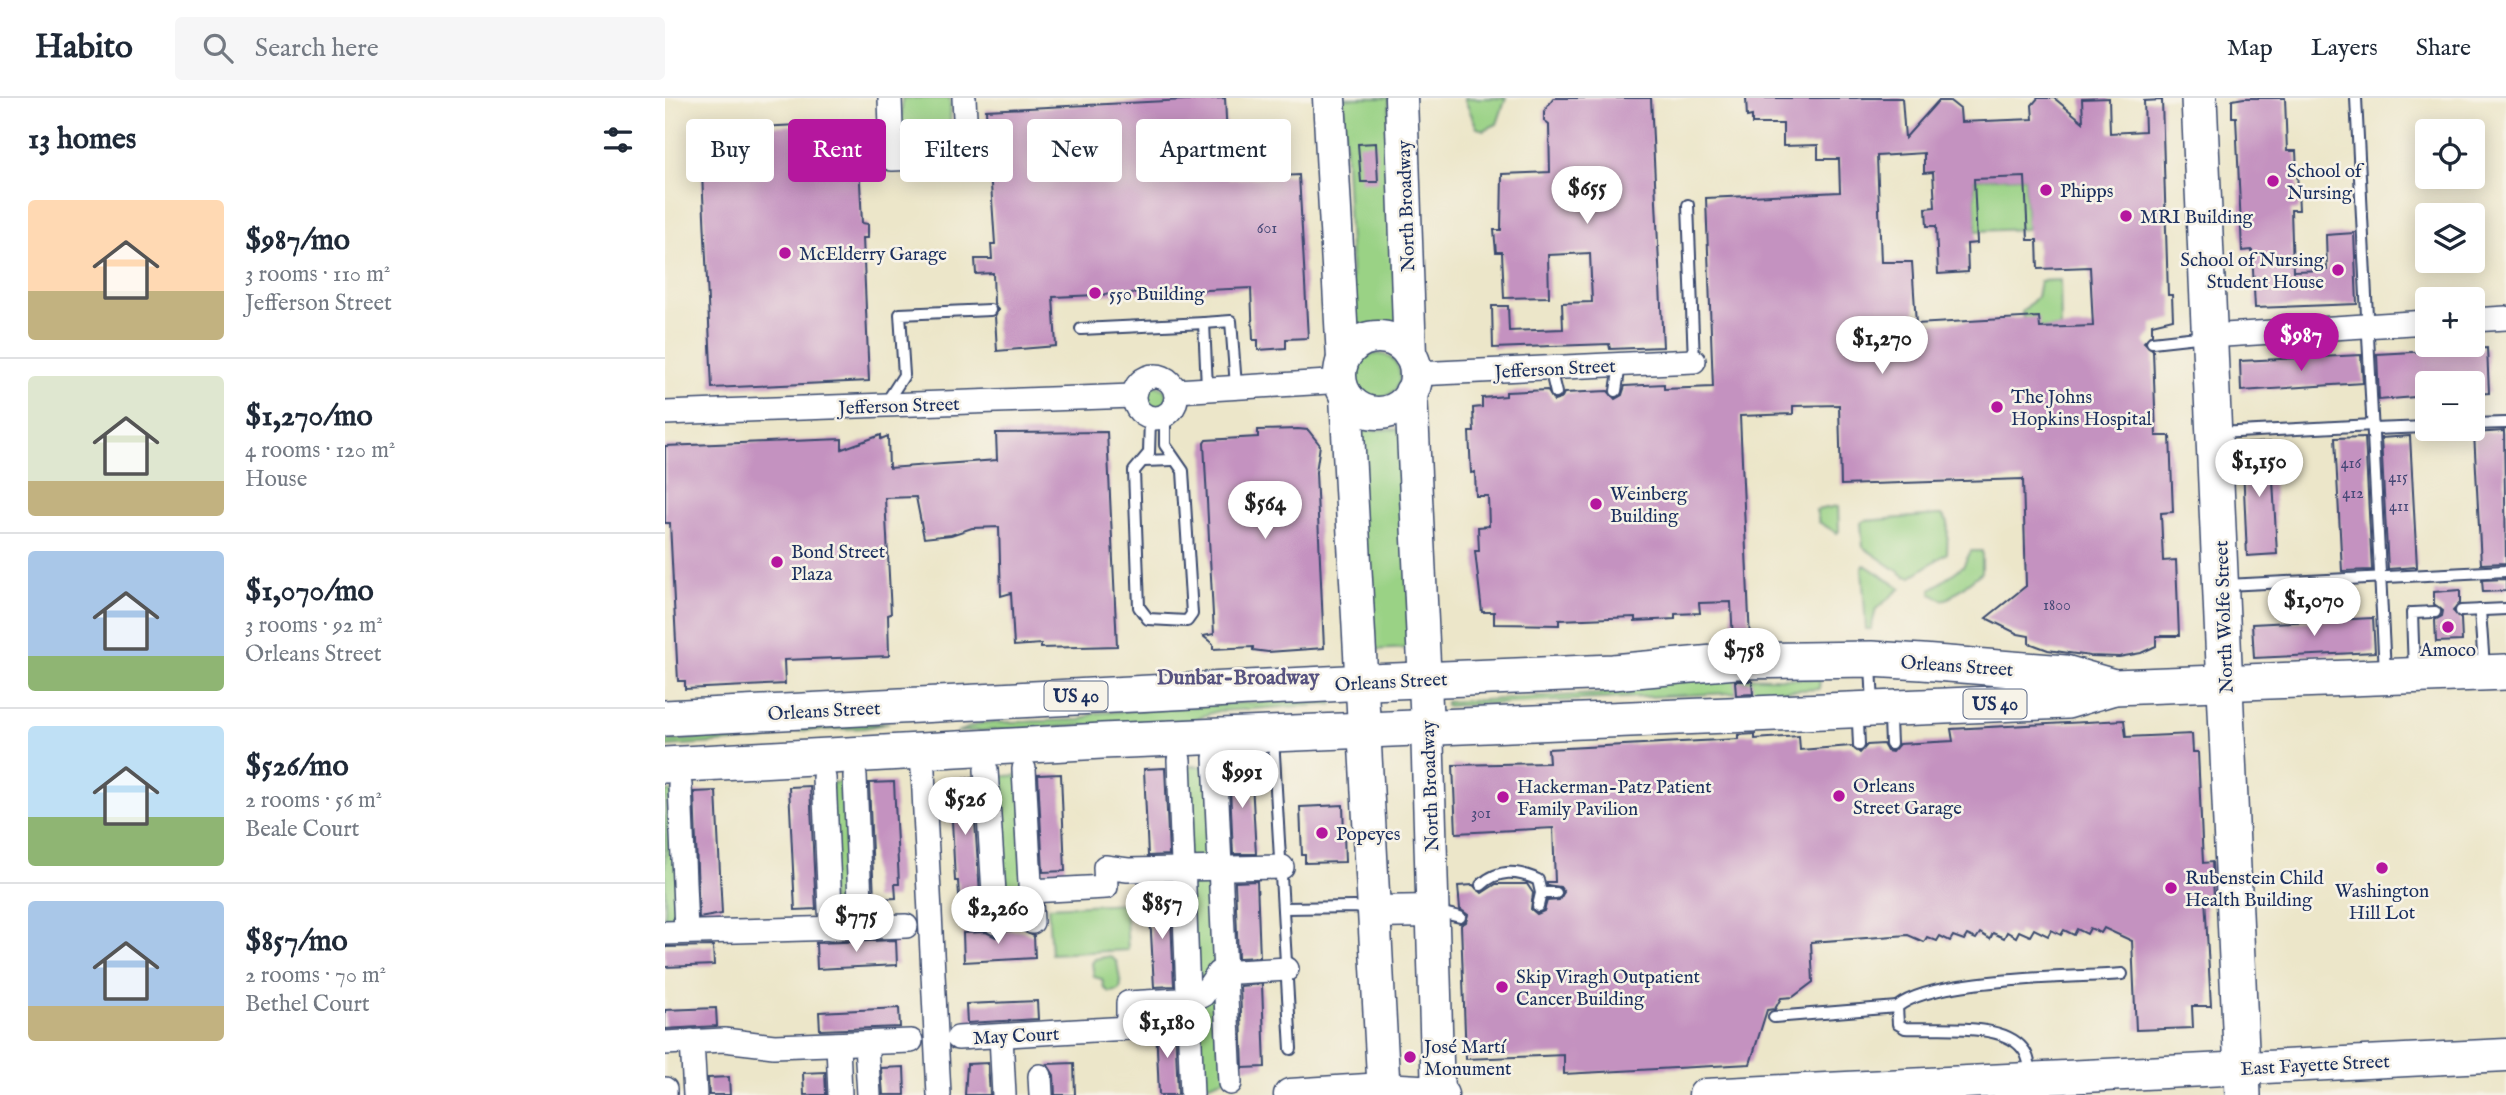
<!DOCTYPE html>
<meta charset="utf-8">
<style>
:root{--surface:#fff;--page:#f6f6f7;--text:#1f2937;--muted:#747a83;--line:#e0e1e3;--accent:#b5179e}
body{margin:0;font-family:"IM FELL English",serif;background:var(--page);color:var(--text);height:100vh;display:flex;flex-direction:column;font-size:26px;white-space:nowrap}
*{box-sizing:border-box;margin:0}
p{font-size:23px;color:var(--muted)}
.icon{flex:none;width:38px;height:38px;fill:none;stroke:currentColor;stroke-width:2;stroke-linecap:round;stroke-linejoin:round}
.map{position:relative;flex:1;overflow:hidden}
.side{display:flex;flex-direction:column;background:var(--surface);width:665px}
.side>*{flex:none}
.guide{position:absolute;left:21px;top:21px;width:665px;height:63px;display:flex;gap:14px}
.buttons{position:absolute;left:1750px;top:21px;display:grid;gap:14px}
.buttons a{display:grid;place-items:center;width:70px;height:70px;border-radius:7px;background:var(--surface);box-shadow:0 4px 18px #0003;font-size:35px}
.price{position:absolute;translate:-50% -60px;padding:0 16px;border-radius:24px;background:#fff;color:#222;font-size:23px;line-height:46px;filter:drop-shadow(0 2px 4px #0008)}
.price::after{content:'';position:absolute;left:50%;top:42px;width:21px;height:16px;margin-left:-10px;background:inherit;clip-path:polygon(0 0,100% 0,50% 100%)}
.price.on{background:var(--accent);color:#fff}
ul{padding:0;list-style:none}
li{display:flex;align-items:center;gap:21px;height:175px;padding:0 28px}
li+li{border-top:2px solid var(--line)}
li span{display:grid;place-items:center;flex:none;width:196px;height:140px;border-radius:7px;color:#555}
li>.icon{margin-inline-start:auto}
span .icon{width:84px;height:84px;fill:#fffc;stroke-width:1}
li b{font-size:30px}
h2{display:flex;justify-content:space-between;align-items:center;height:84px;padding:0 28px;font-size:30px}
.pill{padding:0 24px;border-radius:7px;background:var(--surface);box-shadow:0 4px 18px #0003;font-size:24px;line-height:63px}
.pill.on{background:var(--accent);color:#fff}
header{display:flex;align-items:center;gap:42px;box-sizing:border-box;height:98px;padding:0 35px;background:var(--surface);border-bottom:2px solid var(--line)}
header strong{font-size:33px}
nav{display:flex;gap:38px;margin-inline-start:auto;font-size:24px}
.search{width:490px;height:63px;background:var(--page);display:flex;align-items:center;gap:18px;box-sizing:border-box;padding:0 24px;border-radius:7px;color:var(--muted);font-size:26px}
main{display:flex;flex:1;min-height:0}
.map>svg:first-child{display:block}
</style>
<header>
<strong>Habito</strong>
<div class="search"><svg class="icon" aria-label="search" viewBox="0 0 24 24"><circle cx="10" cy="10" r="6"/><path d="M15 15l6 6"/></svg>Search here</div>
<nav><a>Map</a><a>Layers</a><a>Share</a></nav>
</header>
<main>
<section class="side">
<h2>13 homes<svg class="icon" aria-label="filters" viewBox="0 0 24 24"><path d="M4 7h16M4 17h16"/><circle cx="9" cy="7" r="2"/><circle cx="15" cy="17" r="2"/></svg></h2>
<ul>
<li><span style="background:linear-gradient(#ffd9b3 65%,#c2b280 0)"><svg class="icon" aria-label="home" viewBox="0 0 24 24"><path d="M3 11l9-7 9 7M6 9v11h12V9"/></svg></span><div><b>$987/mo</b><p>3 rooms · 110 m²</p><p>Jefferson Street</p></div></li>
<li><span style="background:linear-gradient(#dfe7d0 75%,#c2b280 0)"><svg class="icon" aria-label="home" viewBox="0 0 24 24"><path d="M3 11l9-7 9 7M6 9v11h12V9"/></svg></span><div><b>$1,270/mo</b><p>4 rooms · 120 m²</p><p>House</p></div></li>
<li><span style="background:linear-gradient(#a9c7e8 75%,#8fb573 0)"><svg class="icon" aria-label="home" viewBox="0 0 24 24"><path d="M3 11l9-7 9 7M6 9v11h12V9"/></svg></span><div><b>$1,070/mo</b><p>3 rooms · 92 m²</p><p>Orleans Street</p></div></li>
<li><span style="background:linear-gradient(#bfe0f5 65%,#8fb573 0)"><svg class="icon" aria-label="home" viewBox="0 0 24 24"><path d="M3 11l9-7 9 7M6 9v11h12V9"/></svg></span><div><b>$526/mo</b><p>2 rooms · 56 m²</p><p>Beale Court</p></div></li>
<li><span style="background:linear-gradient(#a9c7e8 75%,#c2b280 0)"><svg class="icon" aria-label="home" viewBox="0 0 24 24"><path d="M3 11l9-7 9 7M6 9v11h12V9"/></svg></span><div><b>$857/mo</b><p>2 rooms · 70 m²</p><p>Bethel Court</p></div></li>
</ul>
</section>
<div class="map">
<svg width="1841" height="997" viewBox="0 0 1841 997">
<rect width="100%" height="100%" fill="#f7f3e8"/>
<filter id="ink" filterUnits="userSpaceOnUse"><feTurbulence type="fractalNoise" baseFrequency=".0143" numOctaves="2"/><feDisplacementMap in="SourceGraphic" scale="14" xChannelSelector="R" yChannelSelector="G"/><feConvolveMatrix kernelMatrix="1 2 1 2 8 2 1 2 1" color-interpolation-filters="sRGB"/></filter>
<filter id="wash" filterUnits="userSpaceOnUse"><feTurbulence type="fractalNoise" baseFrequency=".00686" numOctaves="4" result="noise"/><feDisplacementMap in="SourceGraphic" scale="28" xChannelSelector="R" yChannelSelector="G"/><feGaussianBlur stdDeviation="1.57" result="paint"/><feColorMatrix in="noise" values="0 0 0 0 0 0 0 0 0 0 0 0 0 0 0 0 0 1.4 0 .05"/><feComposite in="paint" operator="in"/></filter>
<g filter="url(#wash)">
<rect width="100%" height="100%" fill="#ece6c9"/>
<!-- green -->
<g fill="#9ad285" stroke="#5a8072" stroke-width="2">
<path d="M237,0H285C286,23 289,39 264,48L244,42L237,32Z"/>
<polygon points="678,0 724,0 734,234 713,229 689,236"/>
<polygon points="799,0 841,0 832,26 819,32 812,30"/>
<polygon points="1360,79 1362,131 1311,133 1309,81"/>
<polygon points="1395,182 1396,230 1375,230 1358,220 1357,214 1372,199 1375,183"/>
<circle cx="713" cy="278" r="22"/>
<circle cx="491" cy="299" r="11"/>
<polygon points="738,331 748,550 704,552 686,333"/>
<polygon points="1173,408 1174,433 1172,435 1154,424 1151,412"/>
<polygon points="1272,417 1277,417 1283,424 1282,455 1246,479 1240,478 1198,449 1196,425 1199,423"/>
<polygon points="1306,453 1317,453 1317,474 1284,500 1278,502 1266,496 1266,492 1298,468"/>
<polygon points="1200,467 1236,490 1211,511 1206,531 1201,531 1197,469"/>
<polygon points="1056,579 1155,581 1154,591 781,608 781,604 934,596 968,585"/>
<polygon points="667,599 668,606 553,613 526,622 292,634 317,625 416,622 430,615"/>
<polygon points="224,625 199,630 129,633 100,642 0,648 0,643 32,641 65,630"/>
<polygon points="517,668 546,668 562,980 529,991"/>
<polygon points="357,677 364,821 331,823 324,679"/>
<polygon points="188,684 194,828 167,829 161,685"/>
<polygon points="12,693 19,829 0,830 0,694"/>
<polygon points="460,805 463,852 386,856 383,809"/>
<polygon points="445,858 452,864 456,888 453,893 444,894 439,890 437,881 429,879 427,865 430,861"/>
</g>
<g id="blocks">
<!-- building -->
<g fill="#c492c0" fill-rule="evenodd">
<polygon points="560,0 564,81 634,77 643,240 621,241 621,250 593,252 593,242 588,242 586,190 388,199 391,248 332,253 330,218 333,212 329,205 328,175 311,176 310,161 327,161 326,146 330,146 321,12"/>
<polygon points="889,0 986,0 998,249 945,251 944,246 828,250 827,208 843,208 844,233 898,231 897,205 927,204 925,155 883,157 884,199 839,200 837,154 831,154 829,132 836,132 837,76 885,74 884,27 879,23 879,13"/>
<path d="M1081,0H1237L1240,40L1273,3H1285L1295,11L1296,24L1368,21L1367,7L1373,0H1389L1418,24L1417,1L1444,0L1445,35L1480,33L1479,3L1497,2L1503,197H1507L1508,221L1487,226V236L1479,244L1488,252L1491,338H1505L1508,414L1496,415L1498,463L1511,462L1514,538H1491V548L1476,555L1454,559L1425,558L1383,552L1364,545V538L1353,536L1321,520L1361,488L1358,381L1176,387L1174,307L1128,308V316L1075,318L1085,543H1068L1066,504L1034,505L1035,515L1010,516V521L970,523V519L894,522V527L829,526V514H817L810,453H814L813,429L824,428L823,398H811L810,374L806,375L804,334H809L808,310L817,309V300L841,298V294L882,292L889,303L896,301L899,295L943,293L950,301L957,297L960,288L999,286V291L1048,289L1041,100L1175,94L1174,61H1153V47L1118,48V26H1087V18L1082,19ZM1259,55V75L1268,74L1270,109L1261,110L1262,128H1271L1273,176L1303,174L1302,146L1312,145L1309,81L1360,79L1363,142H1372L1373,171L1425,169L1428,228L1375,230L1374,219L1251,226L1247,164H1216L1212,58Z"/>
<polygon points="1579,0 1620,0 1622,53 1631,53 1634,112 1626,112 1628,173 1662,172 1661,137 1689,135 1692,206 1590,210 1587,152 1577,153 1571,19 1567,19 1567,2"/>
<polygon points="192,24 197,125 203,126 203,140 198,140 204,283 47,290 35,32"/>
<polygon points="711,45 713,84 696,84 693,46"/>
<polygon points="1822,250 1824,295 1808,296 1808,285 1761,285 1762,298 1714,302 1712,256"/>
<polygon points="1696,257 1698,285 1576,293 1575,263"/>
<polygon points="633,331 643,332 655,347 651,374 659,550 603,554 588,552 588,549 548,551 548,546 538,538 549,536 539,345 541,342 593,339 593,332"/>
<polygon points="1839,333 1841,465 1816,466 1809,335"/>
<polygon points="442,334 452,548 376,550 376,546 349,548 346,495 336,498 334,429 307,430 286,437 259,440 251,399 220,400 226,516 223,517 224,558 119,562 120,586 20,591 20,583 13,583 5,425 0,425 0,348 177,341 177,351 216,337 216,341 223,338 224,370 332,362 331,335"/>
<polygon points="1745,338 1752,469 1723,471 1716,340"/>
<polygon points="1700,339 1707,472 1677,473 1670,340"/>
<polygon points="1606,344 1612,456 1582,458 1577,346"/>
<polygon points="1841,481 1841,493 1818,494 1817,482"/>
<polygon points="1795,492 1795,505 1788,513 1796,521 1797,543 1771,544 1770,522 1777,518 1778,513 1769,506 1769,494"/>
<polygon points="1708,520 1710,554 1589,560 1587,526"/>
<polygon points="1070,583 1087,583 1088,596 1071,597"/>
<polygon points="1459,622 1461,639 1527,636 1528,654 1533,654 1538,765 1547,764 1549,799 1540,799 1546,908 1527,908 1528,930 1471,932 1467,843 1439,830 1436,835 1425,830 1422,836 1412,831 1409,837 1399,832 1396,837 1386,832 1383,838 1369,831 1365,838 1354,833 1351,839 1342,834 1339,840 1328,835 1325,841 1315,835 1311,841 1302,837 1299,842 1288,838 1285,843 1275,838 1272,843 1262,839 1259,844 1243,837 1146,844 1148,884 1128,899 1116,900 1110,911 1102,912 1085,966 899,976 899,957 801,961 796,827 801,824 803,817 795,811 793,788 808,787 817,795 831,786 862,786 868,795 866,811 872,816 879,813 882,803 894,802 899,794 895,789 882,787 882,784 890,784 888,730 791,735 788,667 884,665 883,651 1073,641 1073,637 1090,636 1090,641 1134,638 1135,652 1186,648 1195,655 1202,647 1218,646 1222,653 1227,654 1234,646 1288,643 1286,631"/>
<polygon points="586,666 591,756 568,756 564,667"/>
<polygon points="500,670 504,757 483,758 479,671"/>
<polygon points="396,676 400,773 378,774 373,677"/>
<polygon points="307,680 315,796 294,797 293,783 290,783 285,681"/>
<polygon points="229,684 234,786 230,786 231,800 209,801 204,685"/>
<polygon points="145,688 151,811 130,812 124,689"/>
<polygon points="51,693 57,816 34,820 29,694"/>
<polygon points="678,707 680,764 640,765 640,757 637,757 635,709"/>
<polygon points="592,783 595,859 573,860 570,784"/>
<polygon points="505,798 509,888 489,889 484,799"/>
<polygon points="356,832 369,838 370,860 299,864 298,835 321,834 331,839 342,833"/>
<polygon points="231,842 232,867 152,871 151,845"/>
<polygon points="48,848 49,867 0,869 0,849"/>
<polygon points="597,886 600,969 578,970 575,888"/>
<polygon points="372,903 373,921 302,925 301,906"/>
<polygon points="51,910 52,928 0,931 0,912"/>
<polygon points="234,910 235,929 155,932 154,914"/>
<polygon points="510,926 513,997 494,997 491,927"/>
<polygon points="323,965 325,997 300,997 302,966"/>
<polygon points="409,965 410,997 390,997 389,977 382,966"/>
<polygon points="239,969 240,997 218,997 216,970"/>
<polygon points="160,974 161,997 139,997 138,975"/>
<polygon points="64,979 65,997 44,997 43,980"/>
</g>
</g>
</g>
<g filter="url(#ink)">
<use href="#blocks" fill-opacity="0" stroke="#3a4a6e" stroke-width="2"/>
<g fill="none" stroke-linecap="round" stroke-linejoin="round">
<defs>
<g id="lane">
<polyline points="1691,0 1720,574"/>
<polyline points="1023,107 1029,263"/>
<polyline points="539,225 566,223 571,288"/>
<polyline points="416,231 539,225 542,289"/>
<polyline points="1487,244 1541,238"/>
<polyline points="885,270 891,295"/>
<polyline points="951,293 955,267"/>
<polyline points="221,305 239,277 235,216 325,212"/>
<polyline points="485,320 484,355 469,373 474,509 483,521 522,523 527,516 518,373 500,347 500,318"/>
<polyline points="1808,326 1841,325"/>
<polyline points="1708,331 1762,329"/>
<polyline points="1553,335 1708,327"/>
<polyline points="478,363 508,362"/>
<polyline points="1561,487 1841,473"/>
<polyline points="1815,512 1819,569"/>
<polyline points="1796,513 1841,511"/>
<polyline points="1206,567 1208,607"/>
<polyline points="1749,573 1747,515 1770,514"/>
<polyline points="1219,618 1225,622 1226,646"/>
<polyline points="608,639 626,951"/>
<polyline points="1194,647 1193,624 1199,619"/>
<path d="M816,787C833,771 852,772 873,782L876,795L873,808"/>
<polyline points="876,795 891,795"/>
<polyline points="619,810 690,809 707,813"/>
<polyline points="770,813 795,819"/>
<polyline points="1109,919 1232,909"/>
<path d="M1366,978C1365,969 1364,958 1358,951C1337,923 1271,932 1240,930L1233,926L1232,909C1268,879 1405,880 1457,876"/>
</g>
<g id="street">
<polyline points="225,0 227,61 302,58 299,0"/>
<polyline points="1808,222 1841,220"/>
<polyline points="1544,238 1762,224"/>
<polyline points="751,276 1029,263"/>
<circle cx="490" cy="299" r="21"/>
<polyline points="511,293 663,284 674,278"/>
<polyline points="0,315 468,298"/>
<polyline points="257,653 274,997"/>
<polyline points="550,660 565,985"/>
<polyline points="514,662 527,997"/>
<polyline points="359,671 367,824"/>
<polyline points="321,672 331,825"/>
<polyline points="190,678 196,829"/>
<polyline points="159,680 166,831"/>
<polyline points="15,687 21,833"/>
<polyline points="365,793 441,789 440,769 463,772 617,769"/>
<polyline points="0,835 241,828"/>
<polyline points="336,938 339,997"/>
<polyline points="293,940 463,930 463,905 530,901 538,897 553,875 622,871"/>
<polyline points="27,943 30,997"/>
<polyline points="0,945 59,942 109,948 246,943"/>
<polyline points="201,945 204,997"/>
<polyline points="173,946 175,997"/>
<polyline points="375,978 376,997"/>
<polyline points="0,991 0,997"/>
</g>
<g id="secondary">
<polyline points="664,0 678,261"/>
<polyline points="736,0 745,257"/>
<circle cx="713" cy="277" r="38"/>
<polyline points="746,294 762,628 773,997"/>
<polyline points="681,298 719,997"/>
<polyline points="710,814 767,813"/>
<polyline points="625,997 718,991 772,994 777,997"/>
<polyline points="1040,997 1841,957"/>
</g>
<g id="primary">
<polyline points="1534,0 1578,997"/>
<polyline points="0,620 681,585 948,574 1071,563 1206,561 1257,564 1400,575 1449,589"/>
<polyline points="0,667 437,643 1402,603 1449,589 1841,574"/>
</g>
</defs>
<!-- lane casing -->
<use href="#lane" stroke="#3a4a6e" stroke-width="14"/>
<!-- street casing -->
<use href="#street" stroke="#3a4a6e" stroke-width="26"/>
<!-- secondary casing -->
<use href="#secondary" stroke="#3a4a6e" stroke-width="35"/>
<!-- primary casing -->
<use href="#primary" stroke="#3a4a6e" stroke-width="38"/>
<!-- lane -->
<use href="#lane" stroke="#fff" stroke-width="10"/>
<!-- street -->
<use href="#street" stroke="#fff" stroke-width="23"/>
<!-- secondary -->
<use href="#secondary" stroke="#fff" stroke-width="32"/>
<!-- primary -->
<use href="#primary" stroke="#fff" stroke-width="35"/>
</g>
</g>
<!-- markers -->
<g fill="#b5179e" stroke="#f7f3e8" stroke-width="2.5">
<circle cx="1608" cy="83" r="7"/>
<circle cx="1381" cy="92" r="7"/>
<circle cx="1461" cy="118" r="7"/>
<circle cx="120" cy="155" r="7"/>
<circle cx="1673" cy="172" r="7"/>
<circle cx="430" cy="195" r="7"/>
<circle cx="1332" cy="309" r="7"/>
<circle cx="931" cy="406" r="7"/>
<circle cx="112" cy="464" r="7"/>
<circle cx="1783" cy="529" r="7"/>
<circle cx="1174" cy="698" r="7"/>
<circle cx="838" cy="699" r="7"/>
<circle cx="657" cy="735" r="7"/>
<circle cx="1717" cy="770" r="7"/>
<circle cx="1506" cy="790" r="7"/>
<circle cx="837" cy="889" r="7"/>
<circle cx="745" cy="959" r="7"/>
</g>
<g text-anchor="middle" stroke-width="5" stroke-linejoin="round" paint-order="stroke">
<!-- number labels -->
<g font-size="16" fill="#454876">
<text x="602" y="135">601</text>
<text x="1686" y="370">416</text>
<text x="1733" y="384">415</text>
<text x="1688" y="400">412</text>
<text x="1734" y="413">411</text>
<text x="1392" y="512">1800</text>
<text x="816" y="720">301</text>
</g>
<!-- shield labels -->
<g fill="#f7f3e8" stroke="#5d6a87" stroke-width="2">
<rect x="379.5" y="583.5" width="63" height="29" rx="5"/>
<rect x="1298.5" y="591.5" width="63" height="29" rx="5"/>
</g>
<g font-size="18" font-weight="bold" fill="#1b2f5e">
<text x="411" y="604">US 40</text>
<text x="1330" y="612">US 40</text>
</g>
<!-- poi labels -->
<g font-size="19" fill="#1b2f5e" stroke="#f7f3e8" text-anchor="start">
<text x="1622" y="79">School of<tspan x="1622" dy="22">Nursing</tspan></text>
<text x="1395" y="99">Phipps</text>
<text x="1475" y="125">MRI Building</text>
<text x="134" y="162">McElderry Garage</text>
<text x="1659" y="168" text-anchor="end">School of Nursing<tspan x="1659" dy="22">Student House</tspan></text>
<text x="444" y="202">550 Building</text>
<text x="1346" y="305">The Johns<tspan x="1346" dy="22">Hopkins Hospital</tspan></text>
<text x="945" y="402">Weinberg<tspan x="945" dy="22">Building</tspan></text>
<text x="126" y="460">Bond Street<tspan x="126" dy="22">Plaza</tspan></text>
<text x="1783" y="558" text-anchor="middle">Amoco</text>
<text x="1188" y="694">Orleans<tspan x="1188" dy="22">Street Garage</tspan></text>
<text x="852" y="695">Hackerman-Patz Patient<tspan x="852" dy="22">Family Pavilion</tspan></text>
<text x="671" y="742">Popeyes</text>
<text x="1520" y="786">Rubenstein Child<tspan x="1520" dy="22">Health Building</tspan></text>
<text x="1717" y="799" text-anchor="middle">Washington<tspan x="1717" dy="22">Hill Lot</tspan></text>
<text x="851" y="885">Skip Viragh Outpatient<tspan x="851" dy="22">Cancer Building</tspan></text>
<text x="759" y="955">José Martí<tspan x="759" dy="22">Monument</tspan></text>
</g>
<!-- street labels -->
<g font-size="19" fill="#1b2f5e" stroke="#f7f3e8">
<text transform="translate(740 108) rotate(-92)" y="7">North Broadway</text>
<text transform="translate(890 270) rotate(-3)" y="7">Jefferson Street</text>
<text transform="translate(234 307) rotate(-2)" y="7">Jefferson Street</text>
<text transform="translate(1558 519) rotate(-92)" y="7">North Wolfe Street</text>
<text transform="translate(1292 567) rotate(4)" y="7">Orleans Street</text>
<text transform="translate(726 583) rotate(-3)" y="7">Orleans Street</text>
<text transform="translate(159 612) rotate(-3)" y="7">Orleans Street</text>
<text transform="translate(764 688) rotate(-92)" y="7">North Broadway</text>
<text transform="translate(351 937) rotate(-3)" y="7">May Court</text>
<text transform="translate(1650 966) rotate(-3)" y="7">East Fayette Street</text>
</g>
<!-- neighbourhood labels -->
<g font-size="21" font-weight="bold" fill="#565280" stroke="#f7f3e8">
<text x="573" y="586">Dunbar-Broadway</text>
</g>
</g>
</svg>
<div class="buttons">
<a><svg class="icon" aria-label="locate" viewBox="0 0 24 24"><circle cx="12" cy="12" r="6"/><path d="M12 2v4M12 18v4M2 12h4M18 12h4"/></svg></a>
<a><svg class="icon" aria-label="layers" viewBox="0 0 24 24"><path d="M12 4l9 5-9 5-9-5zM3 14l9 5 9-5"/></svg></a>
<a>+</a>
<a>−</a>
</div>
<b class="price" style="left:922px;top:128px">$655</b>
<b class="price on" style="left:1636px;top:275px">$987</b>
<b class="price" style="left:1217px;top:278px">$1,270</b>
<b class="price" style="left:1594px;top:401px">$1,150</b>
<b class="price" style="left:600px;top:443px">$564</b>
<b class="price" style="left:1649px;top:540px">$1,070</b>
<b class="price" style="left:1079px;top:590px">$758</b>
<b class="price" style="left:577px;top:712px">$991</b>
<b class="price" style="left:300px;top:739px">$526</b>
<b class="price" style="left:497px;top:843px">$857</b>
<b class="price" style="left:333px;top:848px">$2,260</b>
<b class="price" style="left:191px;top:856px">$775</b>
<b class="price" style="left:502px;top:962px">$1,180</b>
<div class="guide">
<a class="pill">Buy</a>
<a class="pill on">Rent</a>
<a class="pill">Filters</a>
<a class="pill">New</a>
<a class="pill">Apartment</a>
</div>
</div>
</main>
